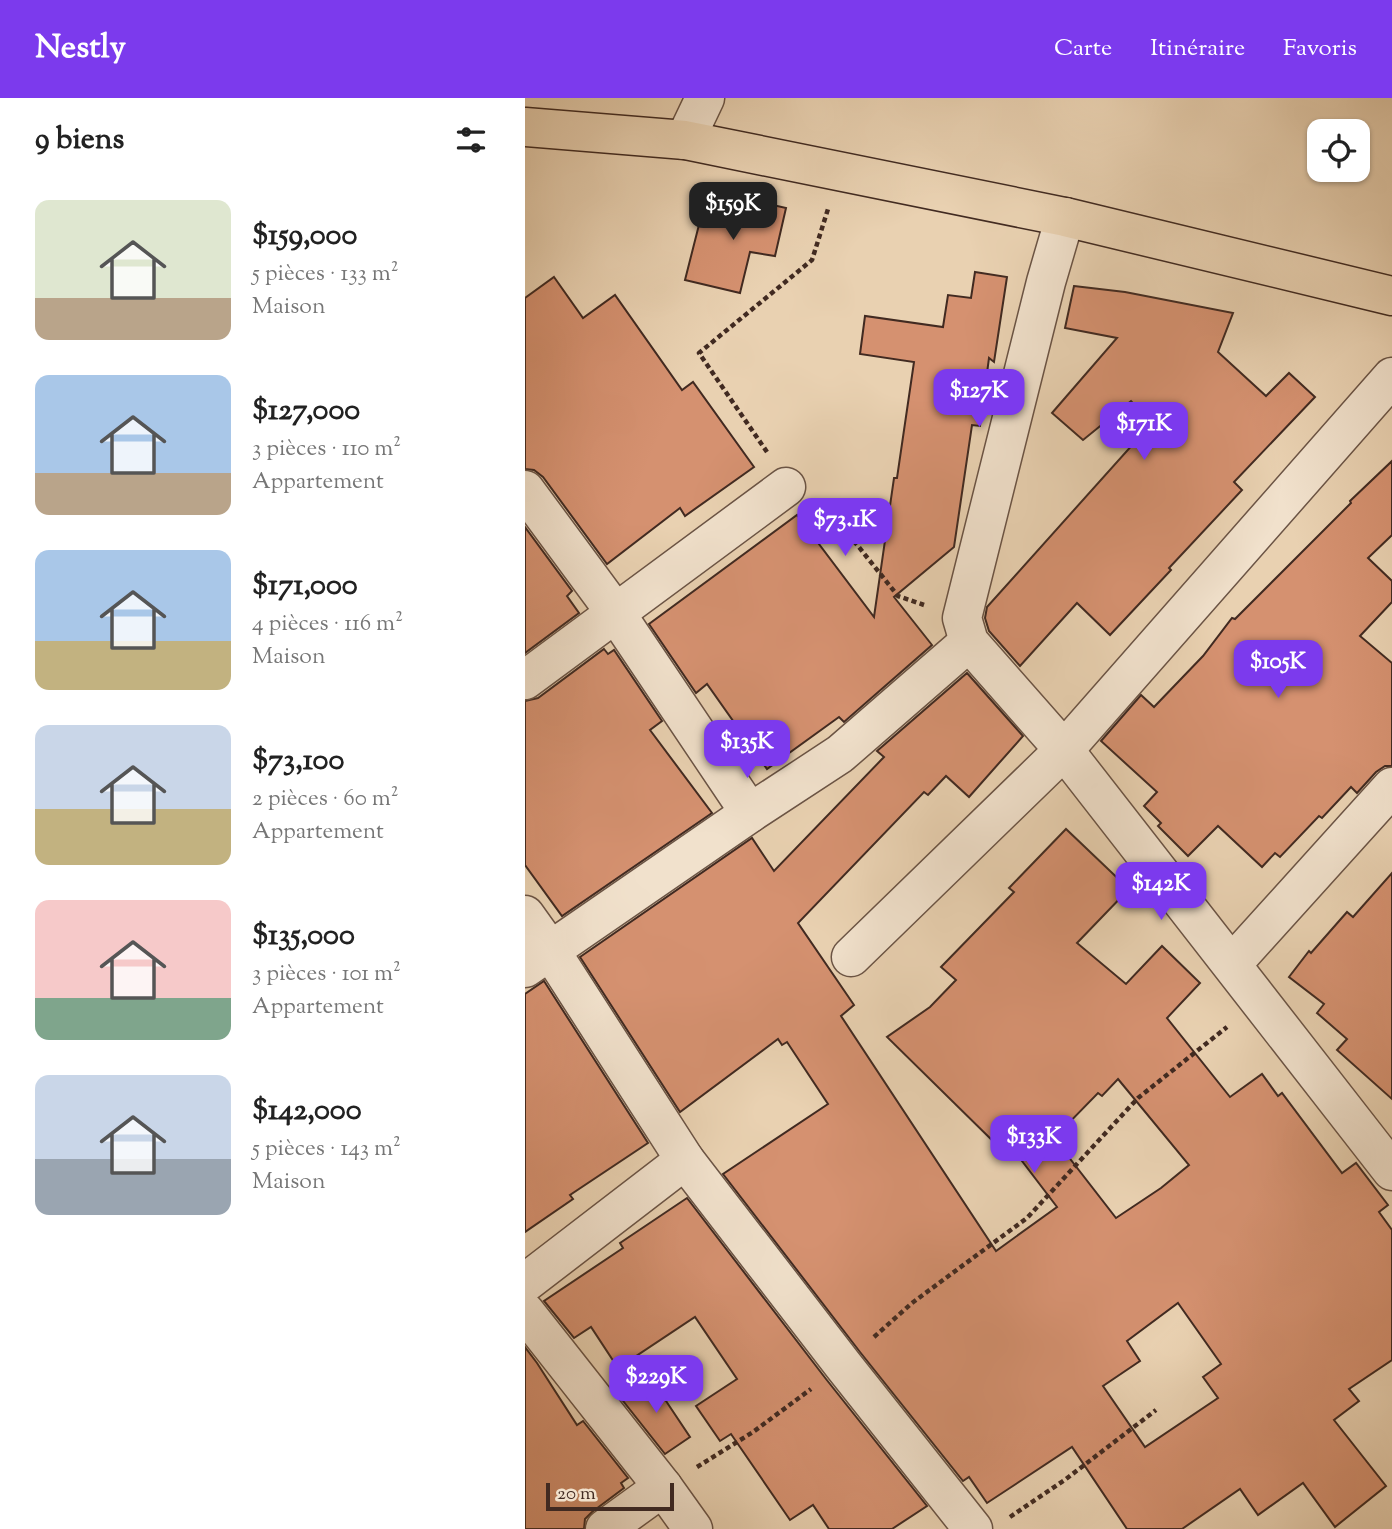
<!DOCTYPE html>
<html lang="fr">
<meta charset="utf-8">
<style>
:root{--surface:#fff;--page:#f2f2f2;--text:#222;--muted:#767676;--accent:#7c3aed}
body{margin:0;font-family:"Sorts Mill Goudy",serif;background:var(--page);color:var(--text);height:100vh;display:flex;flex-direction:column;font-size:26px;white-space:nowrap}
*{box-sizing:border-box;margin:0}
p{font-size:23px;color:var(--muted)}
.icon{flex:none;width:38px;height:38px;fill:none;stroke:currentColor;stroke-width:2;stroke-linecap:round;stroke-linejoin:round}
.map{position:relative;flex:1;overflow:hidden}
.sheet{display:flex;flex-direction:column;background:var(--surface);width:525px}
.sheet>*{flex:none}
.controls{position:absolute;left:782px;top:21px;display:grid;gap:14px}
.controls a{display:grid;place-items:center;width:63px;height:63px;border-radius:14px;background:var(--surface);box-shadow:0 2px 5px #0004;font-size:35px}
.scale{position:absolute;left:21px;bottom:18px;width:128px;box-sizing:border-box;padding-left:7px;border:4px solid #412a21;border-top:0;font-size:19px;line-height:24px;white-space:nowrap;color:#412a21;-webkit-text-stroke:5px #f1e1cc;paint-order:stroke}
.price{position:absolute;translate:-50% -60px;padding:0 16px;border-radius:14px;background:var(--accent);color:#fff;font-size:23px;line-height:46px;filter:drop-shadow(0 2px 4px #0008)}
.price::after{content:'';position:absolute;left:50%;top:42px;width:21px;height:16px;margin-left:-10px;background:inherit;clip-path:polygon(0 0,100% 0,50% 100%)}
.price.current{background:#222;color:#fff}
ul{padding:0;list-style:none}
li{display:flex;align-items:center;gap:21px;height:175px;padding:0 35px}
li span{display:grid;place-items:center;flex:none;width:196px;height:140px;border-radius:14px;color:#555}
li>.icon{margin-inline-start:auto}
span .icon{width:84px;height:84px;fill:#fffc;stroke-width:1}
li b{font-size:30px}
h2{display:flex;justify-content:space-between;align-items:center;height:84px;padding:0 35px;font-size:30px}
header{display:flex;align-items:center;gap:42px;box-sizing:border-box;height:98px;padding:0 35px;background:var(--accent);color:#fff}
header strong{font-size:33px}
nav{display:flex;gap:38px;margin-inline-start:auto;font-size:24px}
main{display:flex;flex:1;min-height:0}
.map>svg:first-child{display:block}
</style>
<header>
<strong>Nestly</strong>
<nav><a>Carte</a><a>Itinéraire</a><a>Favoris</a></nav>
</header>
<main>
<section class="sheet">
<h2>9 biens<svg class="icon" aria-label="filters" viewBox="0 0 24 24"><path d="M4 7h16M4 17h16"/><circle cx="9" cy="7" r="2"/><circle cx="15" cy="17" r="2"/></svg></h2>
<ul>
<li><span style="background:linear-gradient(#dfe7d0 70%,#b9a48a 0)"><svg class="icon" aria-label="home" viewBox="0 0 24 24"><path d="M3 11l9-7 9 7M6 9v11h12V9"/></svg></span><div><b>$159,000</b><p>5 pièces · 133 m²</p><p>Maison</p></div></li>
<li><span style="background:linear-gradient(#a9c7e8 70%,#b9a48a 0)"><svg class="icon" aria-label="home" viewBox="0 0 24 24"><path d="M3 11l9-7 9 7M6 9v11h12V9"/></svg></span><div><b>$127,000</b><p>3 pièces · 110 m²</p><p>Appartement</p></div></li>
<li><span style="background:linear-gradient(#a9c7e8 65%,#c2b280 0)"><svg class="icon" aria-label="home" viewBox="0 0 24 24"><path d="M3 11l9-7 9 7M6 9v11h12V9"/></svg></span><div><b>$171,000</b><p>4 pièces · 116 m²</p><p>Maison</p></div></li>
<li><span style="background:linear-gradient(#c9d6e8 60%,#c2b280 0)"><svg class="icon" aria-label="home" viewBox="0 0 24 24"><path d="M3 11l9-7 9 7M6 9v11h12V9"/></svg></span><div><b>$73,100</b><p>2 pièces · 60 m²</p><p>Appartement</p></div></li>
<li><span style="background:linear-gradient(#f6c9c9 70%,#7fa58c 0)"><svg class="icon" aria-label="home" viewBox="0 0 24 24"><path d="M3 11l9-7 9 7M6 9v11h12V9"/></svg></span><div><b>$135,000</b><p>3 pièces · 101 m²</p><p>Appartement</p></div></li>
<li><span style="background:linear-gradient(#c9d6e8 60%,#9aa5b1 0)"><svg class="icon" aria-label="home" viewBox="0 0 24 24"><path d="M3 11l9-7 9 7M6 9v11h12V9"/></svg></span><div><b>$142,000</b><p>5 pièces · 143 m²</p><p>Maison</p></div></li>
</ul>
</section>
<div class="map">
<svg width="867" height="1431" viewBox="0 0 867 1431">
<rect width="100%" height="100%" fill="#e9d1b1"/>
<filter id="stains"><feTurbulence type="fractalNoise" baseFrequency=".00286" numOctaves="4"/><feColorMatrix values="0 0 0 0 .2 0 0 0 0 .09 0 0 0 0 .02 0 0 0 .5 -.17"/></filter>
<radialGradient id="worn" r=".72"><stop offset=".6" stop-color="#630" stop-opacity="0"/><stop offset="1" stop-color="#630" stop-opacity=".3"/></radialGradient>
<!-- building -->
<g fill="#d59170" stroke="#412a21" stroke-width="2" fill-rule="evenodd">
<polygon points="230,103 261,110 250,158 225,154 215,195 160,182 179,107 194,109 195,104 228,110"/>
<polygon points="450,174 482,179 469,264 464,260 455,328 447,327 429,449 369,499 407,547 319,624 314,619 242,671 182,586 171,595 124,526 272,417 349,519 369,380 372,380 389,264 335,256 340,218 418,229 423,197 446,200"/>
<polygon points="29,179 58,220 90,197 157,292 168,284 229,369 160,418 155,410 82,466 18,379 9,372 0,371 0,200"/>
<polygon points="549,188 600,194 708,215 693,254 741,298 764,275 790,299 709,384 717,392 644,470 646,472 585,537 552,505 495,568 464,533 460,520 462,509 627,325 606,303 558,342 527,315 592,240 540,230"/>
<polygon points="867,363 867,437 843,460 867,483 867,504 835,538 867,565 867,668 860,668 851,674 832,695 826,689 797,720 794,718 755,759 750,755 737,769 693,728 663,758 633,728 636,725 619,708 632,694 576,643 616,597 629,609 678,558 707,520 710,521 826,405 825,403"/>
<polygon points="0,429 47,493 42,498 54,515 0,555"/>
<polygon points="79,551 83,556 89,552 137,623 125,632 187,715 37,818 0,767 0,603 13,600"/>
<path d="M442,575L498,638L444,699L421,678L403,697L399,694L273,825L329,907L316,918L471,1153L532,1109L484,1046L478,1053L362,939L405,909L431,882L416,869L489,794L484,790L541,731L604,791L552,845L601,886L637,848L675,885L642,920L705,999L737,976L753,998L757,995L817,1075L831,1065L863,1107L854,1114L867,1132V1262L824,1291L834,1303L809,1322L861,1388L810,1429L778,1385L733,1417L715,1391L657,1431H602L547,1349L462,1405L444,1379L438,1383L335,1254L198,1076L303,1006L262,944L257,947L253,941L155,1014L55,859L227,740L249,773L359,659L352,653ZM593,981L664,1067L636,1090L591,1120L529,1040L573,995L577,998ZM653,1205L696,1266L678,1279L693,1300L620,1349L578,1288L615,1263L602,1243Z"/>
<polygon points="867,775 867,1001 812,952 822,941 792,915 799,906 764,879 784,853 786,855 822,814 828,819"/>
<polygon points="19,883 123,1045 45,1097 48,1101 0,1134 0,896"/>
<polygon points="162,1100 301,1281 402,1408 367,1431 304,1431 288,1407 265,1422 206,1336 195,1343 171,1308 212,1281 170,1219 93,1270 66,1229 49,1240 19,1203 98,1150 95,1145"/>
<polygon points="0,1249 12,1265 52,1327 58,1323 103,1380 96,1385 99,1390 67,1414 60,1421 59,1431 0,1431"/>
<polygon points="125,1279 165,1339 140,1356 95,1299"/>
</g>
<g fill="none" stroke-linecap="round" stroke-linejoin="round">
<defs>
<g id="minor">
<polyline points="160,42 180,0"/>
<polyline points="540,119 521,184 437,520 444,544 539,652 867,1073"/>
<polyline points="0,392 90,514 225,715"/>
<polyline points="0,582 261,389"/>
<polyline points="0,817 25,852 160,1062 318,1267 448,1431"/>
<polyline points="326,859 539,652 867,279"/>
<polyline points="707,866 867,689"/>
<polyline points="0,870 225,715 315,656 444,544"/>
<polyline points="0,1185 160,1062"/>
<polyline points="0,1214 138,1389 168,1431"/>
<polyline points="80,1431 138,1389"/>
</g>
<polyline id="primary" points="0,29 160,42 540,119 867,198"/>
</defs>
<!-- minor casing -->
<use href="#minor" stroke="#6b5445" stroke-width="41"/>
<!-- primary casing -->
<use href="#primary" stroke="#412a21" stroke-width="41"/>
<!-- path -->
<g stroke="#412a21" stroke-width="4.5" stroke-dasharray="5 3.5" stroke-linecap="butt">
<polyline points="242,354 174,255 287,162 303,111"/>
<polyline points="297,403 373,498 399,507"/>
<polyline points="349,1239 387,1205 502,1120 613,1000 702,929"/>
<polyline points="172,1369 228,1334 286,1291"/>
<polyline points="485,1419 541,1381 631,1312"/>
</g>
<!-- minor -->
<use href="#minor" stroke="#f1e1cc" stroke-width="38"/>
<!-- primary -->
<use href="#primary" stroke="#e9d1b1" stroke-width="38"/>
</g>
<rect width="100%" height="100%" filter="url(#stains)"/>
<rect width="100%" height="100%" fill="url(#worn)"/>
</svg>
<div class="controls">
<a><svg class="icon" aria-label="locate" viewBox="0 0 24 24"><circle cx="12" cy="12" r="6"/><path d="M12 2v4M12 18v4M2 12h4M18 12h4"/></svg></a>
</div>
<div class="scale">20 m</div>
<b class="price current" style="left:208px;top:144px">$159K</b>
<b class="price" style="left:454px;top:331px">$127K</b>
<b class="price" style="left:619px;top:364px">$171K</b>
<b class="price" style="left:320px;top:460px">$73.1K</b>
<b class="price" style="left:753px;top:602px">$105K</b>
<b class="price" style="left:222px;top:682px">$135K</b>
<b class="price" style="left:636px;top:824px">$142K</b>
<b class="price" style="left:509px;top:1077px">$133K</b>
<b class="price" style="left:131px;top:1317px">$229K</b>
</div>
</main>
